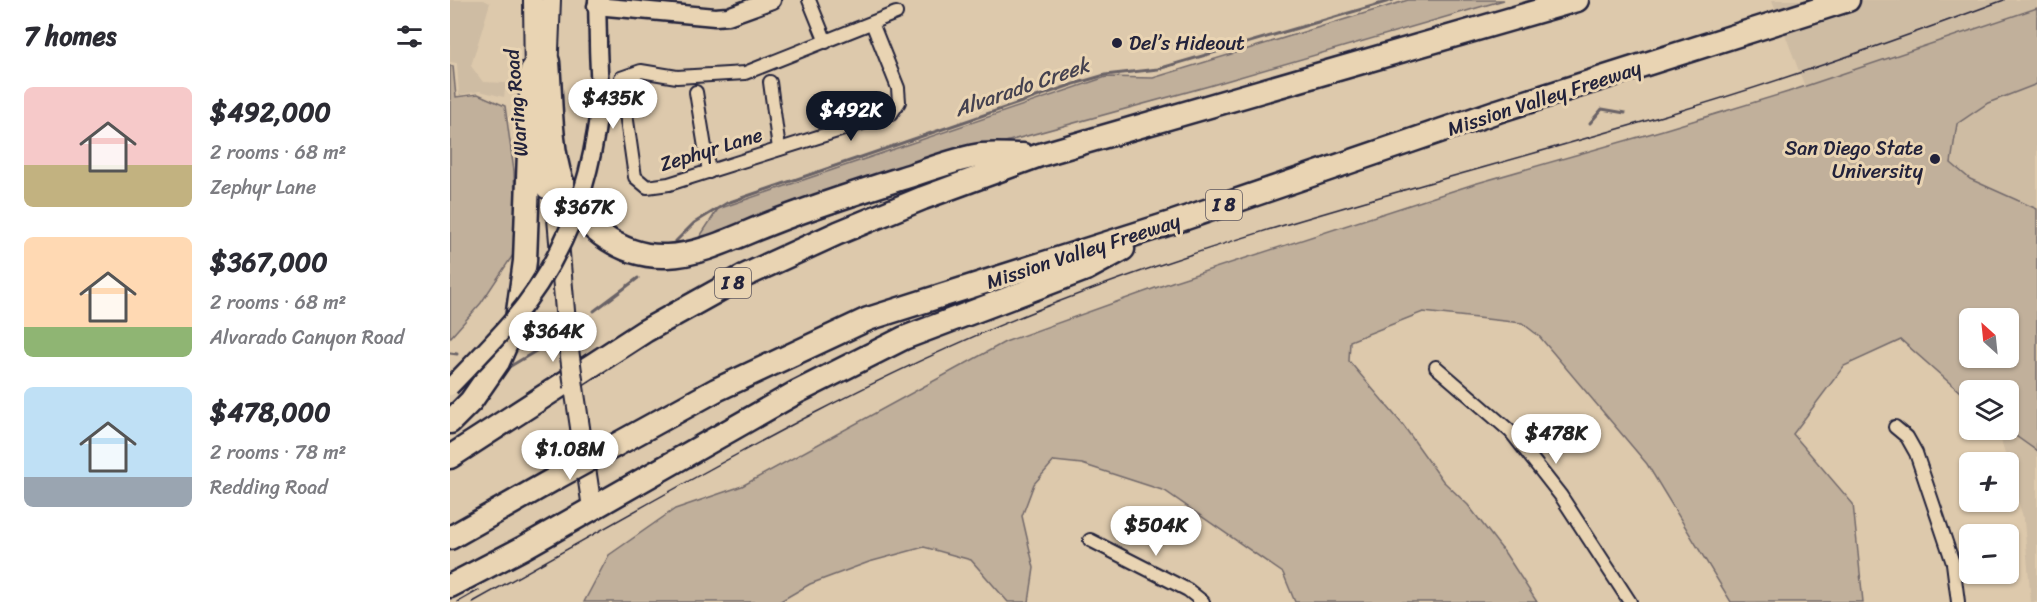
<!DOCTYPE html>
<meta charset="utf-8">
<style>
:root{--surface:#fff;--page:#f7f7f7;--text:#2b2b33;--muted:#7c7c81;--accent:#111827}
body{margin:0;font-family:Sriracha,sans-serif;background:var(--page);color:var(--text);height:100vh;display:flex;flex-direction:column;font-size:22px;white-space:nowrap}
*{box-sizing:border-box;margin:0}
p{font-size:20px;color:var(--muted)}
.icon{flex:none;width:33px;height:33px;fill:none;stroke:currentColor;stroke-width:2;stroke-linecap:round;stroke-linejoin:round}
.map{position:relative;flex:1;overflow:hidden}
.side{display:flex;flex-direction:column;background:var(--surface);width:450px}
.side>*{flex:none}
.needle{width:39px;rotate:333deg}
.tools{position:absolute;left:1509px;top:308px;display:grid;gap:12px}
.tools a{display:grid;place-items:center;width:60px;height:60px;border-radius:9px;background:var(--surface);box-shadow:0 2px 4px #0004;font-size:30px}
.price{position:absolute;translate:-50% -51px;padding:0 14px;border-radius:21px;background:#fff;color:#222;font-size:20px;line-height:39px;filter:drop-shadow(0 2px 3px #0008)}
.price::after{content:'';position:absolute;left:50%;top:36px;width:18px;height:14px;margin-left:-9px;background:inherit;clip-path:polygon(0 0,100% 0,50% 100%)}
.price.active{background:var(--accent);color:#fff}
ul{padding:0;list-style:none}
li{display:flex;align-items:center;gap:18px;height:150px;padding:0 24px}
li span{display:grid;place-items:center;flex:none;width:168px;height:120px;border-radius:9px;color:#555}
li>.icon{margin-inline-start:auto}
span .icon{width:72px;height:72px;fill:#fffc;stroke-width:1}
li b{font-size:26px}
h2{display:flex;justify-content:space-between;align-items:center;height:72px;padding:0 24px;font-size:26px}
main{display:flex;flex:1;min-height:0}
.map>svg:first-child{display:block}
</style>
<main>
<section class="side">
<h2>7 homes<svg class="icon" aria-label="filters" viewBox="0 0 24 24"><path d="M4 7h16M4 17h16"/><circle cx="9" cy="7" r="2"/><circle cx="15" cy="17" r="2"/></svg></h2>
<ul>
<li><span style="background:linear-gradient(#f6c9c9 65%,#c2b280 0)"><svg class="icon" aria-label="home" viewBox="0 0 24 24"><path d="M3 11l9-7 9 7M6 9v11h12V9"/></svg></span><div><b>$492,000</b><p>2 rooms · 68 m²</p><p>Zephyr Lane</p></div></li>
<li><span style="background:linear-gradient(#ffd9b3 75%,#8fb573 0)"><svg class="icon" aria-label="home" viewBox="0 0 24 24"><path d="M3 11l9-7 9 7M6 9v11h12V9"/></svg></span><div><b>$367,000</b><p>2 rooms · 68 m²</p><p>Alvarado Canyon Road</p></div></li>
<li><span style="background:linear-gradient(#bfe0f5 75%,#9aa5b1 0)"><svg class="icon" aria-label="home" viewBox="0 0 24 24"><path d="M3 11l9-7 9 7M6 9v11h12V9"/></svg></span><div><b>$478,000</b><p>2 rooms · 78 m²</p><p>Redding Road</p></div></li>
</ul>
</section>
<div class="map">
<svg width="1587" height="602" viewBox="0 0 1587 602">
<rect width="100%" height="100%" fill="#ddc9ac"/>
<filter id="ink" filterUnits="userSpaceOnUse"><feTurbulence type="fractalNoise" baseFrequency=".0167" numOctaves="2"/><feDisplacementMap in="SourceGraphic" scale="12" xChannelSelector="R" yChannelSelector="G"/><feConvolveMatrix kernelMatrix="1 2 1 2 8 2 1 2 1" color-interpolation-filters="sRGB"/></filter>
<g filter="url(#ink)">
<!-- built -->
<g fill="#cebca3" fill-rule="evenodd">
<polygon points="0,0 34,0 40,3 21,66 33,82 56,83 54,97 30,91 9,95 7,63 0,62"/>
<path d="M1322,0H1587V602H1581L1574,521L1548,429H1558V390H1520L1519,400L1451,340ZM1520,318H1558V357H1520Z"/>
</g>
<!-- green -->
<g fill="#c1b09b" stroke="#72696b" stroke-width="1.5" fill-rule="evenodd">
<polygon points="958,0 1054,0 759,86 453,170 247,241 268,209 656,77 703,78"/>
<path d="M1587,8V84L1538,103L1507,124L1501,163L1520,179L1587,209V451L1556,429H1558V390H1520L1519,400L1451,340L1394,366L1343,434L1403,504L1413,602H1281L1197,464L1089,336L1072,323L973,312L900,341L899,361L953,425L993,481L1018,505L1055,553L1087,602H845L833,573L715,491L632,464L604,461L584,484L572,516L584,568L579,602H558L521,560L474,547L419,562L360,584L329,602H134L159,555L225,509L292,486L555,342L722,282L1024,184L1213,130L1338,92ZM1520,318H1558V357H1520Z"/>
<polygon points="0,66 3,66 6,97 28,94 55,106 64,171 67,249 31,303 0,338"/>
</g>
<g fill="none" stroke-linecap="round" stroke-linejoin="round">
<!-- stream -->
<g stroke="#696266" stroke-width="3">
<polyline points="1140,123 1152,109 1175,113"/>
<polyline points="226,241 244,223 277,203 624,84 655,75 708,69 943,0"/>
<polyline points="144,311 188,278"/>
<polyline points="0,353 7,354"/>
<polyline points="59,367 86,351"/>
</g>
<defs>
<g id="minor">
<polyline points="359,0 376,42"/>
<polyline points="422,23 448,88 449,102 441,114 219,184 197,187 185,177 171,78 191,71 227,77 295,73 446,13"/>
<polyline points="320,82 329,149"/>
<polyline points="246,92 259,172"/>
<polyline points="986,367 1061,432 1111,496 1180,602"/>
<polyline points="1445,427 1457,437 1466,453 1503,563 1508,602"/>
<polyline points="640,540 738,590 753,602"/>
</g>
<g id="tertiary">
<polyline points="147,0 148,41"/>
<polyline points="146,6 265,17 278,16 322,0"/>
</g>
<g id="secondary">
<polyline points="83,0 84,81"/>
<polyline points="98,75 101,0"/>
<polyline points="88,118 96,189"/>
<polyline points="103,172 117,334"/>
<polyline points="124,387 142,508"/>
</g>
<g id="motorway">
<path d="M98,62C101,98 100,146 111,179C126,224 170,258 217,256C252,255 289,235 321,223C367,205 415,190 462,175C484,168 509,158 532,155C546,154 560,155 573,155"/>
<polyline points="0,422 21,401 48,362 67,319 75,261 82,70"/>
<polyline points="164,446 266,390 418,319 724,222 1048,111 1398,0"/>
<polyline points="0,457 195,331 294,276 388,233 473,198 590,155 1127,0"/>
<polyline points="0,538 106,478"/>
<polyline points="0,586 73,548 347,392 454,338 636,269 673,249"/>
</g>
</defs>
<!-- minor casing -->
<use href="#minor" stroke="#22223b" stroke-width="16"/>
<!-- tertiary casing -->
<use href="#tertiary" stroke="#22223b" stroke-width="21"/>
<!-- secondary casing -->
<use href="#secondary" stroke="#22223b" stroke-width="22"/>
<!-- motorway casing -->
<use href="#motorway" stroke="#22223b" stroke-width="27"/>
<!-- minor -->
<use href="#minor" stroke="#e9d4b3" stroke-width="12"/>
<!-- tertiary -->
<use href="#tertiary" stroke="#e9d4b3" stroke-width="16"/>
<!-- secondary -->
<use href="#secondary" stroke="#e9d4b3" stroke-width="18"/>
<!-- motorway -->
<use href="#motorway" stroke="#e9d4b3" stroke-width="22"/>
<!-- tram -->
<g stroke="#22223b" stroke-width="1.5">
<polyline points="8,602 29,590"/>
<path d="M23,602C209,499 392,387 590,309C791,229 1002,179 1209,117C1326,83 1440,42 1554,0"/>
</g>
<defs>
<path id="tertiary-bridge" d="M0,387C20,366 41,345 60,323C112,263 140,189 149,110C151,88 148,64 148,41"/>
<polyline id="secondary-bridge" points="117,334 124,387"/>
<polyline id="motorway-bridge" points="106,478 164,446"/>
</defs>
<!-- tertiary-bridge casing -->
<use href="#tertiary-bridge" stroke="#22223b" stroke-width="21" stroke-linecap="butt"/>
<!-- secondary-bridge casing -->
<use href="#secondary-bridge" stroke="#22223b" stroke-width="22" stroke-linecap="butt"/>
<!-- motorway-bridge casing -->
<use href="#motorway-bridge" stroke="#22223b" stroke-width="27" stroke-linecap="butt"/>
<!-- tertiary-bridge -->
<use href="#tertiary-bridge" stroke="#e9d4b3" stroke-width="16"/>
<!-- secondary-bridge -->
<use href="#secondary-bridge" stroke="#e9d4b3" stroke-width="18"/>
<!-- motorway-bridge -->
<use href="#motorway-bridge" stroke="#e9d4b3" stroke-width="22"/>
</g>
</g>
<!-- markers -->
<g fill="#22223b" stroke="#e9d4b3" stroke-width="2">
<circle cx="667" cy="43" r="6"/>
<circle cx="1485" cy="159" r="6"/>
</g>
<g text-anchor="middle" stroke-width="6" stroke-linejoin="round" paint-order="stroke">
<!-- shield labels -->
<g fill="#e9d4b3" stroke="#5e575f" stroke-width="1.5">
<rect x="756" y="190" width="36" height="30" rx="4.5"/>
<rect x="265" y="268" width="36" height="30" rx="4.5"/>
</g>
<g font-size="18" font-weight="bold" fill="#22223b">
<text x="774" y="211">I 8</text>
<text x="283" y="289">I 8</text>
</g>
<!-- poi labels -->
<g font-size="20" fill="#22223b" stroke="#e9d4b3" text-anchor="start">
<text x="679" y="50">Del’s Hideout</text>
<text x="1473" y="155" text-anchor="end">San Diego State<tspan x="1473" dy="23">University</tspan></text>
</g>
<!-- street labels -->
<g font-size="20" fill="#22223b" stroke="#e9d4b3">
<text transform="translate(1094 98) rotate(-18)" y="7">Mission Valley Freeway</text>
<text transform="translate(66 103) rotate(-95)" y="7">Waring Road</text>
<text transform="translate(261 149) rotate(-17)" y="7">Zephyr Lane</text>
<text transform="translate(633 251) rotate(-18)" y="7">Mission Valley Freeway</text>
</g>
<!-- water labels -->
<g font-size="21" font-style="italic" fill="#454250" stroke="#e9d4b3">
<text transform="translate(572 87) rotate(-19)" y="7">Alvarado Creek</text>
</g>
</g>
</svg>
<div class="tools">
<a><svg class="needle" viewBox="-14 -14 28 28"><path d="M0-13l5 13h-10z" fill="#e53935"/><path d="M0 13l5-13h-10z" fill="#7c7c81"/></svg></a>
<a><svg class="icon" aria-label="layers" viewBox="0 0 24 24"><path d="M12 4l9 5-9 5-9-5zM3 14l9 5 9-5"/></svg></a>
<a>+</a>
<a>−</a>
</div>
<b class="price" style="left:163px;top:130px">$435K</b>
<b class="price active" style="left:401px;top:142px">$492K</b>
<b class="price" style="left:134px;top:239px">$367K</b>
<b class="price" style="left:103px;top:363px">$364K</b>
<b class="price" style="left:1106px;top:465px">$478K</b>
<b class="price" style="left:120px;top:481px">$1.08M</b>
<b class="price" style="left:706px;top:557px">$504K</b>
</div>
</main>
